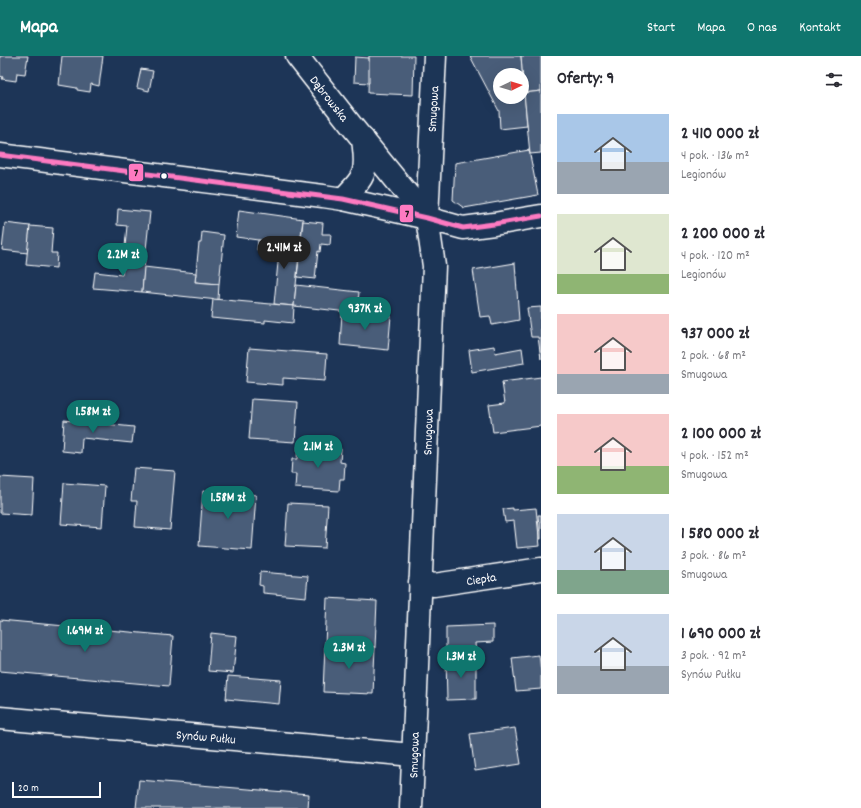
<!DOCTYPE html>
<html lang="pl">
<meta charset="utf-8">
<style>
:root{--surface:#fff;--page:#f7f7f7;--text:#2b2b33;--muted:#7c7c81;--accent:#0f766e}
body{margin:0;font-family:Dekko,sans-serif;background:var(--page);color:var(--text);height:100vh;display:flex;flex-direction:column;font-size:15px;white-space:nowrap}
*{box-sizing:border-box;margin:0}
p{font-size:13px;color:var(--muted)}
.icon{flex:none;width:22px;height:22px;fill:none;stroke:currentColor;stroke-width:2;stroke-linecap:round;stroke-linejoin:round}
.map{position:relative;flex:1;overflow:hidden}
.side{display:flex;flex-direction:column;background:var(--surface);width:320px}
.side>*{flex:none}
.needle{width:26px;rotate:85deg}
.tools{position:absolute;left:493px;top:12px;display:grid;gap:8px}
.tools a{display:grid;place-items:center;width:36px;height:36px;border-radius:50%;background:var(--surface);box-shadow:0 4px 16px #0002;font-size:20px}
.scale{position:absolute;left:12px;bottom:10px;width:89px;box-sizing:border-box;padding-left:4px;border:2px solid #fff;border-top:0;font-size:11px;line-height:14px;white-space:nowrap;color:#fff;-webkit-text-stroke:3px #1d3557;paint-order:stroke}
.price{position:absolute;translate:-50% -34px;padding:0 9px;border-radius:14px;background:var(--accent);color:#fff;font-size:13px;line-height:26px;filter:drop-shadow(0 1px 2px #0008)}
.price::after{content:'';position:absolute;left:50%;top:24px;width:12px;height:9px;margin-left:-6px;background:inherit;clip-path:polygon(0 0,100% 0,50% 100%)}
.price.active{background:#222;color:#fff}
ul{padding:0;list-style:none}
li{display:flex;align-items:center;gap:12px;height:100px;padding:0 16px}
li span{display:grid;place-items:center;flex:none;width:112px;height:80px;border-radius:0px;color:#555}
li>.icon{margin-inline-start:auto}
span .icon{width:48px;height:48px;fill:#fffc;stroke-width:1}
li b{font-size:17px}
h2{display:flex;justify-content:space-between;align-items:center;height:48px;padding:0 16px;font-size:17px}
header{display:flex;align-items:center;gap:24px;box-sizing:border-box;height:56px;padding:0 20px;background:var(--accent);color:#fff}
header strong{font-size:19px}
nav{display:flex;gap:22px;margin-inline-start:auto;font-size:14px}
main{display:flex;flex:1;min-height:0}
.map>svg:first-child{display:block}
</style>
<header>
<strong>Mapa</strong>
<nav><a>Start</a><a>Mapa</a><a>O nas</a><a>Kontakt</a></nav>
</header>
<main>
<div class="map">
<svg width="541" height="752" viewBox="0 0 541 752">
<rect width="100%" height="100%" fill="#1d3557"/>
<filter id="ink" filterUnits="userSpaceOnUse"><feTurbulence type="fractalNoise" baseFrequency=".025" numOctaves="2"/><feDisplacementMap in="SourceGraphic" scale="8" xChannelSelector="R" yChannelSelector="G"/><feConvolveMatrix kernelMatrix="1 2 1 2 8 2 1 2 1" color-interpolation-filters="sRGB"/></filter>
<g filter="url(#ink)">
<!-- building -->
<g fill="#4a5d79" stroke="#fff" fill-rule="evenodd">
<polygon points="0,0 28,0 25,18 17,17 16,25 2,23 3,21 0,20"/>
<polygon points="62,0 103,0 99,30 91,28 90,36 77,34 77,32 59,29"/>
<polygon points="369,0 414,0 413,39 368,37"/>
<path d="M470,0H521L527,70L500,73L499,55ZM500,19H522V41H500Z"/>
<polygon points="521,0 541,0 541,35 524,37"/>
<polygon points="355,1 369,2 369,27 354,26"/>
<polygon points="141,13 153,15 149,35 137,32"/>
<polygon points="541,35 541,97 530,98 524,37"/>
<polygon points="529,94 538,139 464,152 453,144 455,107"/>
<polygon points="118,153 150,156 145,203 124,201 127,170 117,169"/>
<polygon points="239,154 303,163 300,188 258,184 236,181"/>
<polygon points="303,165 323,167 322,178 331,178 330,189 321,188 320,196 318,195 315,223 297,221"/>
<polygon points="5,167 30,170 28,197 2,194"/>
<polygon points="30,170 53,172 51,197 57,197 56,212 26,209"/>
<polygon points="202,176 224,179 219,228 195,226 199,187 201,187"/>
<polygon points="258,184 300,188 294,250 274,248 279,196 257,194"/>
<polygon points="124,201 145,203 142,236 93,232 95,216 122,219"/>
<polygon points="515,207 519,264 492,269 490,260 480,261 473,214"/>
<polygon points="144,211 196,217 195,226 219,228 218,244 142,236"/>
<polygon points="296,229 359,236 357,257 294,250"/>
<polygon points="213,243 294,250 293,267 265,264 265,267 211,262"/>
<polygon points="541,251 541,303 538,281 531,281 527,252"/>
<polygon points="342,256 391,260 388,294 340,289"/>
<polygon points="494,290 495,297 522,292 524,307 472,316 469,294"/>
<polygon points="249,292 327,298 325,325 283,322 283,329 246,326"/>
<polygon points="541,321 541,370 493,376 489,349 505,347 502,326"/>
<polygon points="252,343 298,346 295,386 249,383"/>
<polygon points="64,364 134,371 132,387 82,382 81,397 62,395"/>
<polygon points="298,390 341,393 340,406 345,407 344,423 340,423 339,435 295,432 296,418 291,418 292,403 297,403"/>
<polygon points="134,412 175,415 170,474 135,471 137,445 131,445"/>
<polygon points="0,421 34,423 32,459 0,457"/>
<polygon points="64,427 105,430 102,471 61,468"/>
<polygon points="203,435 256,439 252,494 199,490"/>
<polygon points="288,447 328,449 325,492 285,490"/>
<polygon points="513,452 513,454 536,452 540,490 517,492 514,465 505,466 503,453"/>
<polygon points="538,459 541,459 541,483 540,483"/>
<polygon points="260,516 308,520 306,541 263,537 263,530 259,529"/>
<polygon points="327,542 377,545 375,591 325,589"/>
<polygon points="0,564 173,580 169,630 0,615"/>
<polygon points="493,569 493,586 475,587 476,603 446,602 446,571"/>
<polygon points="211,577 237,580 233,617 208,615"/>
<polygon points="325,589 375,591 373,638 323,636"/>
<polygon points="539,599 541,616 541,633 516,635 512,602"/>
<polygon points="446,602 476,603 476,643 447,644"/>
<polygon points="228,620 281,624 279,648 226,643"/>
<polygon points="515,672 521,708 475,715 470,678"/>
<polygon points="139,724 309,738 308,752 136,752"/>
</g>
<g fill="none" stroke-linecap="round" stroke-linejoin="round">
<defs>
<g id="street">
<polyline points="420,526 434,529 541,513"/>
<polyline points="0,662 413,699"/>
<polyline points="411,752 434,210 427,162 435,0"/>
</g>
<g id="secondary">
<polyline points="297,0 351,69 427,162"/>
<polyline points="0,99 164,120 323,140 343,143 427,162 463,172 494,168 541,160"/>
<path d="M343,143C350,135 359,128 363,118C367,107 364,94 363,83"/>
</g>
</defs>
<!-- street casing -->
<use href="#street" stroke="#fff" stroke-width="25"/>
<!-- secondary casing -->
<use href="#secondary" stroke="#fff" stroke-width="25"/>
<!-- street -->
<use href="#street" stroke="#1d3557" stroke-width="22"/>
<!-- secondary -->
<use href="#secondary" stroke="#1d3557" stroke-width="22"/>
<defs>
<polyline id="bus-1" points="0,99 343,143 427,162 463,172 494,168 541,160"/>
</defs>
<!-- bus-1 casing -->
<use href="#bus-1" stroke="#1d3557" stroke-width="8"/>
<!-- bus-1 -->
<use href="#bus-1" stroke="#fe7ac1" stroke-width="5"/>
</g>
</g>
<!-- markers -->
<circle fill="#fff" stroke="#1d3557" stroke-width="1.5" cx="164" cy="120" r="3.5"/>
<g text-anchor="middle" stroke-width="4" stroke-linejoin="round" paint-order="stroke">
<!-- street labels -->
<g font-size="13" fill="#fff" stroke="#1d3557">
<text transform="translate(330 42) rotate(52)" y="5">Dąbrowska</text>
<text transform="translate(432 53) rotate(-87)" y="5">Smugowa</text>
<text transform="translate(427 376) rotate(-88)" y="5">Smugowa</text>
<text transform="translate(481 522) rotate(-9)" y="5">Ciepła</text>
<text transform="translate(206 680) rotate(5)" y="5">Synów Pułku</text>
<text transform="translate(413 699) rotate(-88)" y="5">Smugowa</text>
</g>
</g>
<g stroke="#1d3557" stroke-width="1.5">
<rect x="128" y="107" width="16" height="19" rx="4" fill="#fe7ac1"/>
<rect x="399" y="148" width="15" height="19" rx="4" fill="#fe7ac1"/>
</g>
<g font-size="11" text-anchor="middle" font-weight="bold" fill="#111">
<text x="136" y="120">7</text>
<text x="407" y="161">7</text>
</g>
</svg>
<div class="tools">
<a><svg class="needle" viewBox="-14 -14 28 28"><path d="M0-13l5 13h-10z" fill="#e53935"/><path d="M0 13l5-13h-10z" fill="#7c7c81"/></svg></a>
</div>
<div class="scale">20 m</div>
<b class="price active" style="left:284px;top:214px">2.41M zł</b>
<b class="price" style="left:123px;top:221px">2.2M zł</b>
<b class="price" style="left:365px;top:275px">937K zł</b>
<b class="price" style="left:93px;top:378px">1.58M zł</b>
<b class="price" style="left:318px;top:413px">2.1M zł</b>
<b class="price" style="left:228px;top:464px">1.58M zł</b>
<b class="price" style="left:85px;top:597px">1.69M zł</b>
<b class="price" style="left:349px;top:614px">2.3M zł</b>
<b class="price" style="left:461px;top:623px">1.3M zł</b>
</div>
<section class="side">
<h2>Oferty: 9<svg class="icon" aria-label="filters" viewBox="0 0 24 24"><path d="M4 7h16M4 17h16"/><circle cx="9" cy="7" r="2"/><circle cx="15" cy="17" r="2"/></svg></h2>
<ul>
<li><span style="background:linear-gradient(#a9c7e8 60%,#9aa5b1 0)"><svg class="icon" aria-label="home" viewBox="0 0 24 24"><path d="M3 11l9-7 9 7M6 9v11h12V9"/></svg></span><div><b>2 410 000 zł</b><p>4 pok. · 136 m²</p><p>Legionów</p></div></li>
<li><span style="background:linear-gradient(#dfe7d0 75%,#8fb573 0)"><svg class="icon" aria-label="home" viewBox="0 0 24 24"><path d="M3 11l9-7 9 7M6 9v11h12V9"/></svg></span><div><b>2 200 000 zł</b><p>4 pok. · 120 m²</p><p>Legionów</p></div></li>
<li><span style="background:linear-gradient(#f6c9c9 75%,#9aa5b1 0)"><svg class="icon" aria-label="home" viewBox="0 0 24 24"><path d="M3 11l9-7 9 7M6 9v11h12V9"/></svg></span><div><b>937 000 zł</b><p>2 pok. · 68 m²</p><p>Smugowa</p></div></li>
<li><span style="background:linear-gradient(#f6c9c9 65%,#8fb573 0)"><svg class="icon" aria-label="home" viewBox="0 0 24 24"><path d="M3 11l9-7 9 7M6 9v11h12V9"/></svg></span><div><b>2 100 000 zł</b><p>4 pok. · 152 m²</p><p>Smugowa</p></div></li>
<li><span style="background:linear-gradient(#c9d6e8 70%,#7fa58c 0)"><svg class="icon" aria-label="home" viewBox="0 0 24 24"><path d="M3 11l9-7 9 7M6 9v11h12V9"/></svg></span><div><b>1 580 000 zł</b><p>3 pok. · 86 m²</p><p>Smugowa</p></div></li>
<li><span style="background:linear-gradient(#c9d6e8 65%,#9aa5b1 0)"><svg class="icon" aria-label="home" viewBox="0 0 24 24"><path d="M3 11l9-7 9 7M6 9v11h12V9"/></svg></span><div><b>1 690 000 zł</b><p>3 pok. · 92 m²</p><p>Synów Pułku</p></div></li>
</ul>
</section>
</main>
